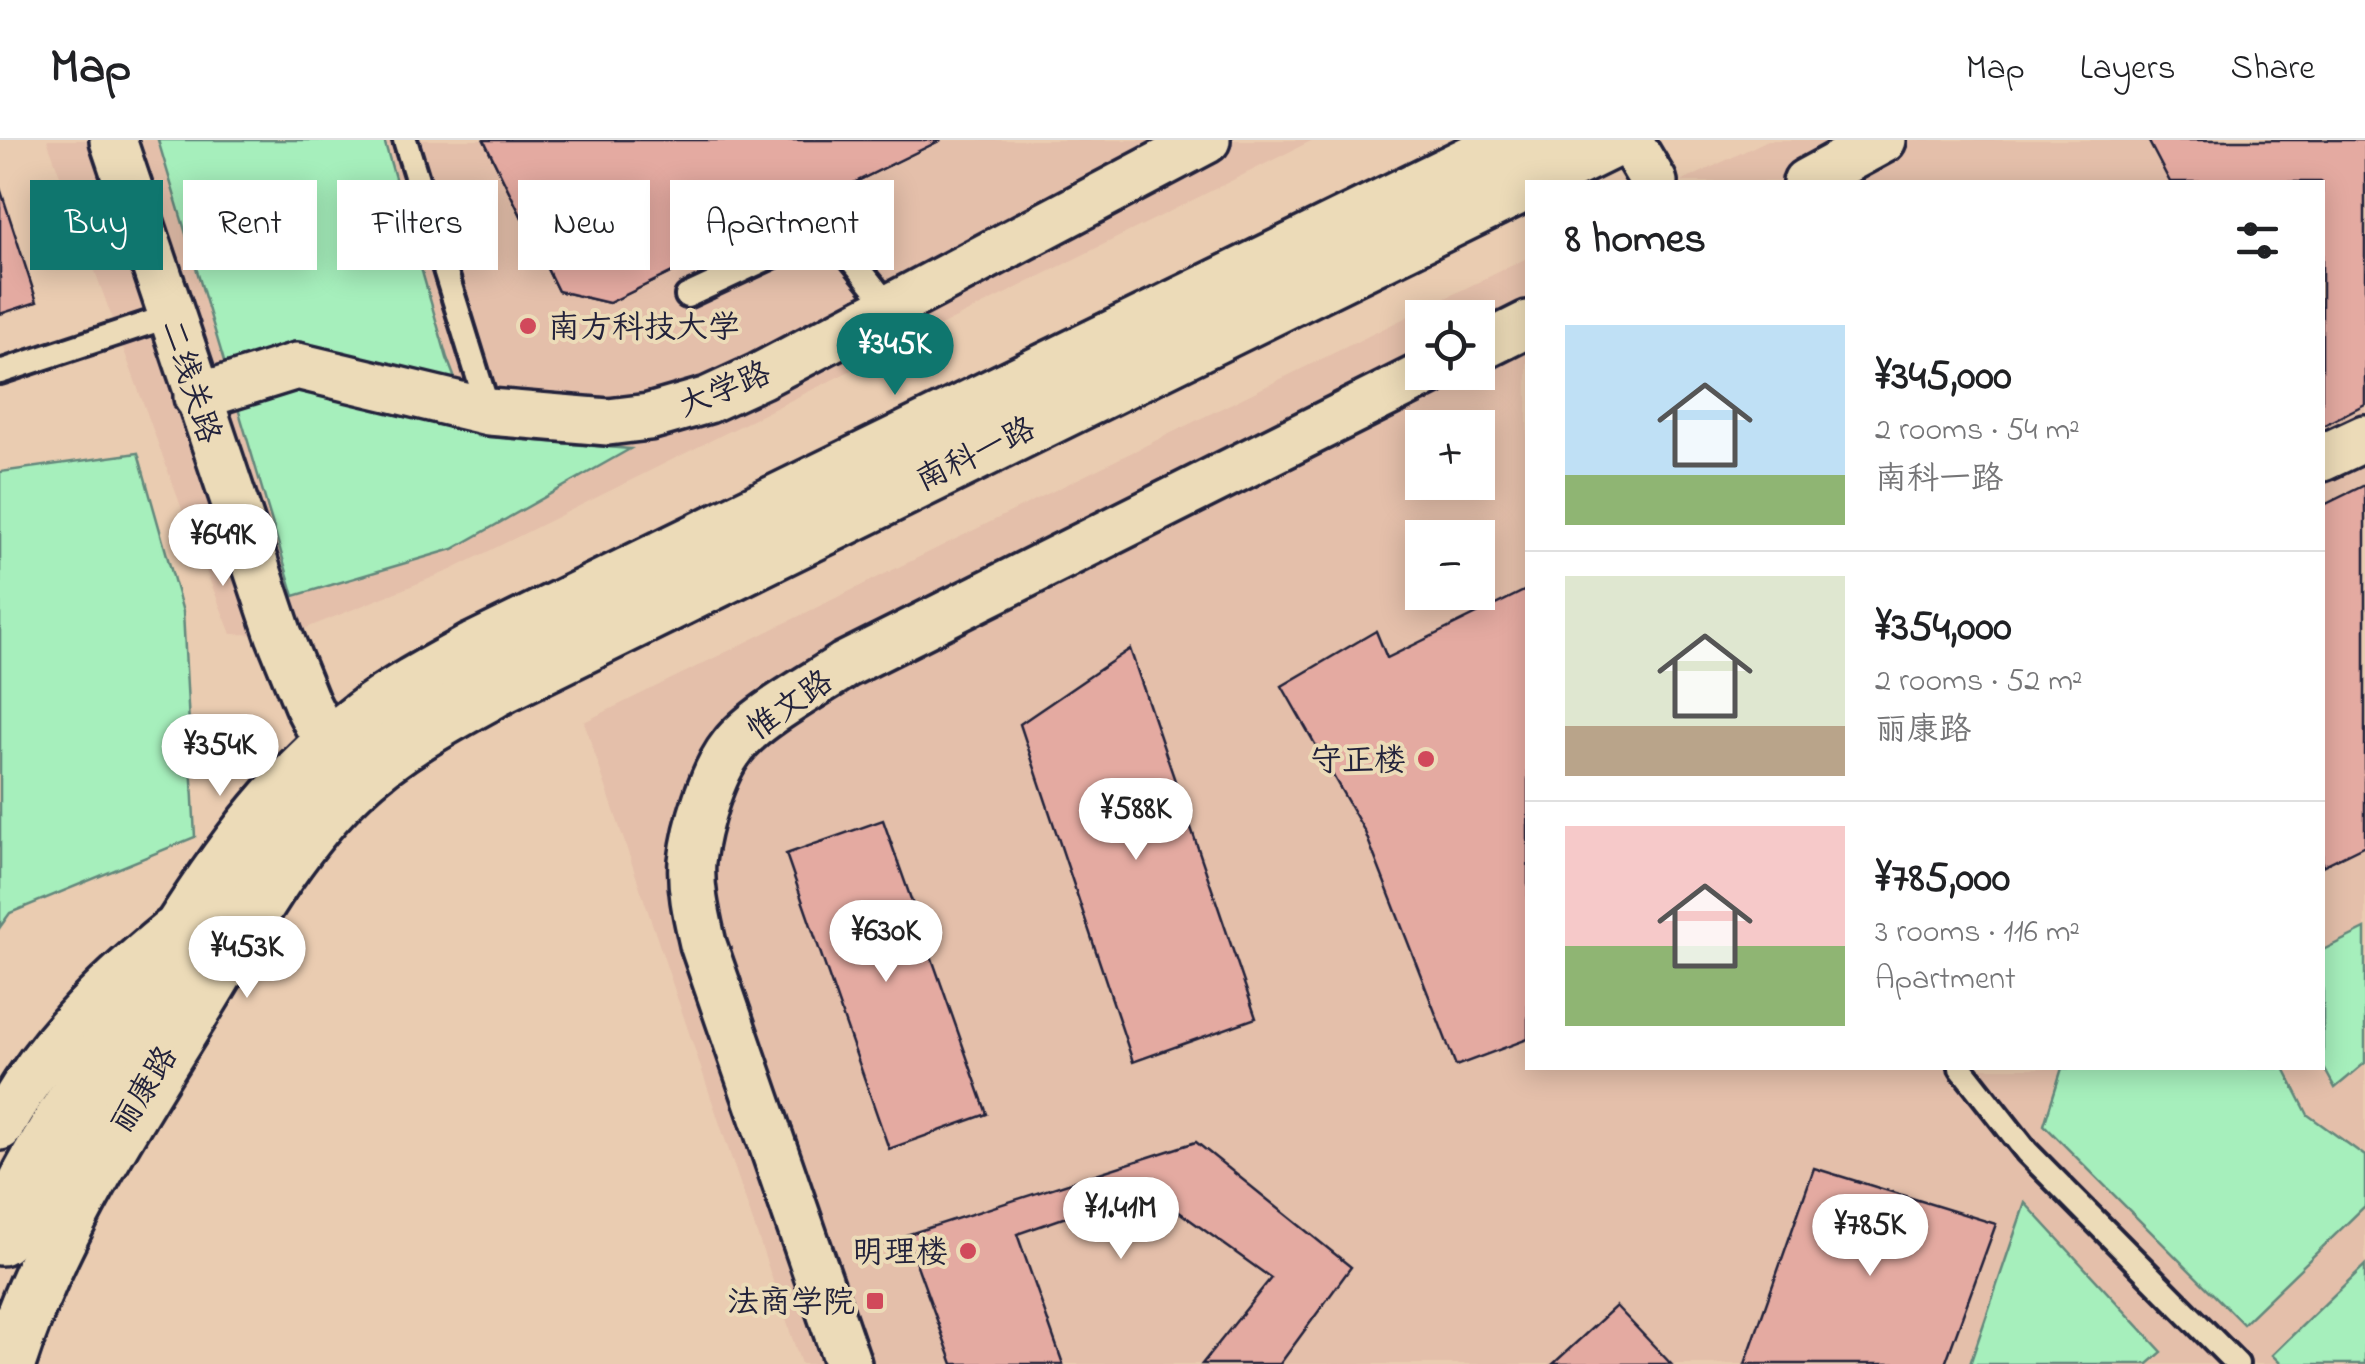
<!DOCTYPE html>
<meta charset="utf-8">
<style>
:root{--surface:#fff;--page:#f2f2f2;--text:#202124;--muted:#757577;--line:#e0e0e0;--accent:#0f766e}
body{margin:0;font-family:"Indie Flower","LXGW WenKai TC",sans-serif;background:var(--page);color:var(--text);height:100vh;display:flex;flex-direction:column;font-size:38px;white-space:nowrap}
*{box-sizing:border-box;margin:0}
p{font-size:32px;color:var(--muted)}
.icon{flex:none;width:55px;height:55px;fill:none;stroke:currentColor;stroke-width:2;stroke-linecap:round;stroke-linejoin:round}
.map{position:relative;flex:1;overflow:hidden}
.sheet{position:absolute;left:1525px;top:40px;width:800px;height:890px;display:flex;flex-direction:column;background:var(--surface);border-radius:0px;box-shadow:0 5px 25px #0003}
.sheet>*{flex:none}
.banner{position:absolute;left:30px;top:40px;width:950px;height:90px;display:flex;gap:20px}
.tools{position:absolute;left:1405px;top:160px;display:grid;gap:20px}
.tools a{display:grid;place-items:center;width:90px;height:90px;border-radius:0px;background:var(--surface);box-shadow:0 5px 25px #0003;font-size:50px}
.price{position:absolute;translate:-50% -85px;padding:0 22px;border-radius:35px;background:#fff;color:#222;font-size:32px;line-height:65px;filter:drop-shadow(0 2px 5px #0008)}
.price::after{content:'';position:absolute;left:50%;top:60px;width:30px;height:22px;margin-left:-15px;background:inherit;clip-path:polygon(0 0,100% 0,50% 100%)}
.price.selected{background:var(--accent);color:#fff}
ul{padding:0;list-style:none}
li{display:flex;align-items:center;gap:30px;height:250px;padding:0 40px}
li+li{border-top:2px solid var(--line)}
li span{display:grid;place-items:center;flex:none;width:280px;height:200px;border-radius:0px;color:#555}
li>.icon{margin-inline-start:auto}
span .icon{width:120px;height:120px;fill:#fffc;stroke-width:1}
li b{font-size:42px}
h2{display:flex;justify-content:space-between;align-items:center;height:120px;padding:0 40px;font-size:42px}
.tag{padding:0 35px;border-radius:0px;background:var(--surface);box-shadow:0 5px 25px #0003;font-size:35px;line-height:90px}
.tag.selected{background:var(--accent);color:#fff}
header{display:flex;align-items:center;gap:60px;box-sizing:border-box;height:140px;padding:0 50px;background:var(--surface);border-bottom:2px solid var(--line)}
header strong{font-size:48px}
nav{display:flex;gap:55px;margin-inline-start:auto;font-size:35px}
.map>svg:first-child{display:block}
</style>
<header>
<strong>Map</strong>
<nav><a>Map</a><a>Layers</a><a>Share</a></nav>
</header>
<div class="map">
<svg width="2365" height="1224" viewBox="0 0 2365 1224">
<rect width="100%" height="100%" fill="#eaccb1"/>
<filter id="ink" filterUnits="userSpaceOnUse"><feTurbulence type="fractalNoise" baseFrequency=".01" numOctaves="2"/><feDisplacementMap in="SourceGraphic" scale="20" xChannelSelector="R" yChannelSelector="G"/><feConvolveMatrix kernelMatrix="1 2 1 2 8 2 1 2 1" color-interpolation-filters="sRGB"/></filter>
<g filter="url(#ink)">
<!-- built -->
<g fill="#e4bfaa" fill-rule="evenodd">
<polygon points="47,0 1313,0 451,430 304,489 279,495 231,494 183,372"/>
<path d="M1768,0H2365V1224H801L584,582L1527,118L1528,928H2322V42H1681ZM1422,178H1478V232H1422ZM1422,288H1478V342H1422ZM1422,398H1478V452H1422Z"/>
</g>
<!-- green -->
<g fill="#a6efbc" stroke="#64887c" stroke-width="2.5">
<polygon points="158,0 384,0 447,218 477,296 630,309 453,409 294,456"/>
<polygon points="138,313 183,472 195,697 10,773 0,787 0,332"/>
<polygon points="2365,789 2365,923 2335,948 2323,926 2323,810"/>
<polygon points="2062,928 2284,928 2308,975 2365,1016 2365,1066 2243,1184 2044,985"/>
<polygon points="2025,1063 2162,1212 2148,1224 1970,1224"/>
<polygon points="2365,1125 2365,1224 2281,1224 2272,1215"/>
</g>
<!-- building -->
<g fill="#e4aaa1" stroke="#22223b" stroke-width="2.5">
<polygon points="484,0 941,0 609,163 558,151"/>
<polygon points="484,0 941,0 609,163 558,151"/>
<polygon points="2148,0 2365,0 2365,264 2322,286 2322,42 2170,42"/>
<polygon points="0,48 37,162 0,174"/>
<polygon points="2365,345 2365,705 2322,726 2322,366"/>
<polygon points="1528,449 1528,899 1456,926 1365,692 1282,546 1376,491 1387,518"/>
<polygon points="1130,509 1256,878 1133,922 1020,584"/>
<polygon points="883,680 987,974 889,1009 786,714"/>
<polygon points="1196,1002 1351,1127 1280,1224 1202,1224 1271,1138 1147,1049 1017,1094 1063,1224 953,1224 906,1095"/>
<polygon points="1814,1028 1996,1084 1945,1224 1745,1224"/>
<polygon points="1616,1166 1671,1224 1553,1224"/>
</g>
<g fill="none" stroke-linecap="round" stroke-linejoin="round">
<defs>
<g id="lane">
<polyline points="405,0 489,272"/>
<polyline points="687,156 807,100 841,106 889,166"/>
<polyline points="0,232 170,176"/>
<polyline points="1961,928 2027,1012 2237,1224"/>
</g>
<g id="street">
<polyline points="113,0 279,495 307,564 344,636"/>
<polyline points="1629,0 1654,42"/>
<polyline points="1806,42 1883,0"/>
<polyline points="1478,209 1528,184"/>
<polyline points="197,257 297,226 489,272 608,282 649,277 708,260 760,236 1207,0"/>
<polyline points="2322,318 2365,298"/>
<path d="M0,987C44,906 101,849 172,791"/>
<path d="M848,1224L703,804C697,777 690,749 692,721C696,687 712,632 733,606C755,577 814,546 845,525L1430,232"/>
</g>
<g id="secondary">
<path d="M0,1097C32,1025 76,959 118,892C189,778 255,659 365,577C400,551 438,531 476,510L1520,0"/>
<path d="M7,1224C49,1092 125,979 197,862C243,787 286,706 350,645C395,602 449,574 502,545L1612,0"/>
</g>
</defs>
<!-- lane casing -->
<use href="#lane" stroke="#22223b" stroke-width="30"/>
<!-- street casing -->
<use href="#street" stroke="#22223b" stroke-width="52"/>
<!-- secondary casing -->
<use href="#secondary" stroke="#22223b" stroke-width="62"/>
<!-- lane -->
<use href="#lane" stroke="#ecdbb8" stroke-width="22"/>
<!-- street -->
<use href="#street" stroke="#ecdbb8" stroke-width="45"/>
<!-- secondary -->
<use href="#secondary" stroke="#ecdbb8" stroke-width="55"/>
</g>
</g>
<!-- markers -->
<g fill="#d1495b" stroke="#ecdbb8" stroke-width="4">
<circle cx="528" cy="186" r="10"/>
<circle cx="1426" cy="619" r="10"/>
<circle cx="968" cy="1111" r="10"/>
<rect x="865" y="1151" width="20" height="20" rx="5"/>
</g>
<g text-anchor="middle" stroke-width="8" stroke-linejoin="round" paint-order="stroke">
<!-- poi labels -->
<g font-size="32" fill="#22223b" stroke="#ecdbb8" text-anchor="end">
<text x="548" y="197" text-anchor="start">南方科技大学</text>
<text x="1406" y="630">守正楼</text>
<text x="948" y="1122">明理楼</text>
<text x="855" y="1172">法商学院</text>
</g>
<!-- street labels -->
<g font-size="32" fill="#22223b" stroke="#ecdbb8">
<text transform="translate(192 241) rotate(72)" y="11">二线关路</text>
<text transform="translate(724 248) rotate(-22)" y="11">大学路</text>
<text transform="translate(975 313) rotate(-26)" y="11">南科一路</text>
<text transform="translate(789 564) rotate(-35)" y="11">惟文路</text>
<text transform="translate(143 949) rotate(-58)" y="11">丽康路</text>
</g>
</g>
</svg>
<div class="tools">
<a><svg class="icon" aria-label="locate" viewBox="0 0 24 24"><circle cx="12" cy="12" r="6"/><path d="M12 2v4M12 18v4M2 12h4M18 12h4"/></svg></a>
<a>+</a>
<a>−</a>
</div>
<b class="price selected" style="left:895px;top:258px">¥345K</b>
<b class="price" style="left:223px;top:449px">¥649K</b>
<b class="price" style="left:220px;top:659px">¥354K</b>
<b class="price" style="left:1136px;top:723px">¥588K</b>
<b class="price" style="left:886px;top:845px">¥630K</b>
<b class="price" style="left:247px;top:861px">¥453K</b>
<b class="price" style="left:1121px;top:1122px">¥1.41M</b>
<b class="price" style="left:1870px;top:1139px">¥785K</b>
<div class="banner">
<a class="tag selected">Buy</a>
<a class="tag">Rent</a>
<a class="tag">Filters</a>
<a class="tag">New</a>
<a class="tag">Apartment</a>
</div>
<section class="sheet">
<h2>8 homes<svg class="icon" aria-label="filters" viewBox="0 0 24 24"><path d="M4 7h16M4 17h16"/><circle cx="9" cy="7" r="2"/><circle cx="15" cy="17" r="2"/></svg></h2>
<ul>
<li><span style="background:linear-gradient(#bfe0f5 75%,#8fb573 0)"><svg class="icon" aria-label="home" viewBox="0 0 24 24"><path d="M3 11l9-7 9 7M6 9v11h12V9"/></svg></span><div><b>¥345,000</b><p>2 rooms · 54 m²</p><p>南科一路</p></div></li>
<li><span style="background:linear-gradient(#dfe7d0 75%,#b9a48a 0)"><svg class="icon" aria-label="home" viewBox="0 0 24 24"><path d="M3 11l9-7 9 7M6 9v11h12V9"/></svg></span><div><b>¥354,000</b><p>2 rooms · 52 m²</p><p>丽康路</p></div></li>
<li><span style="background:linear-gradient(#f6c9c9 60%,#8fb573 0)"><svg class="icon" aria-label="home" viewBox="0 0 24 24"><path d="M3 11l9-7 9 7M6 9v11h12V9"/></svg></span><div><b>¥785,000</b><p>3 rooms · 116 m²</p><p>Apartment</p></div></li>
</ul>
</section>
</div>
